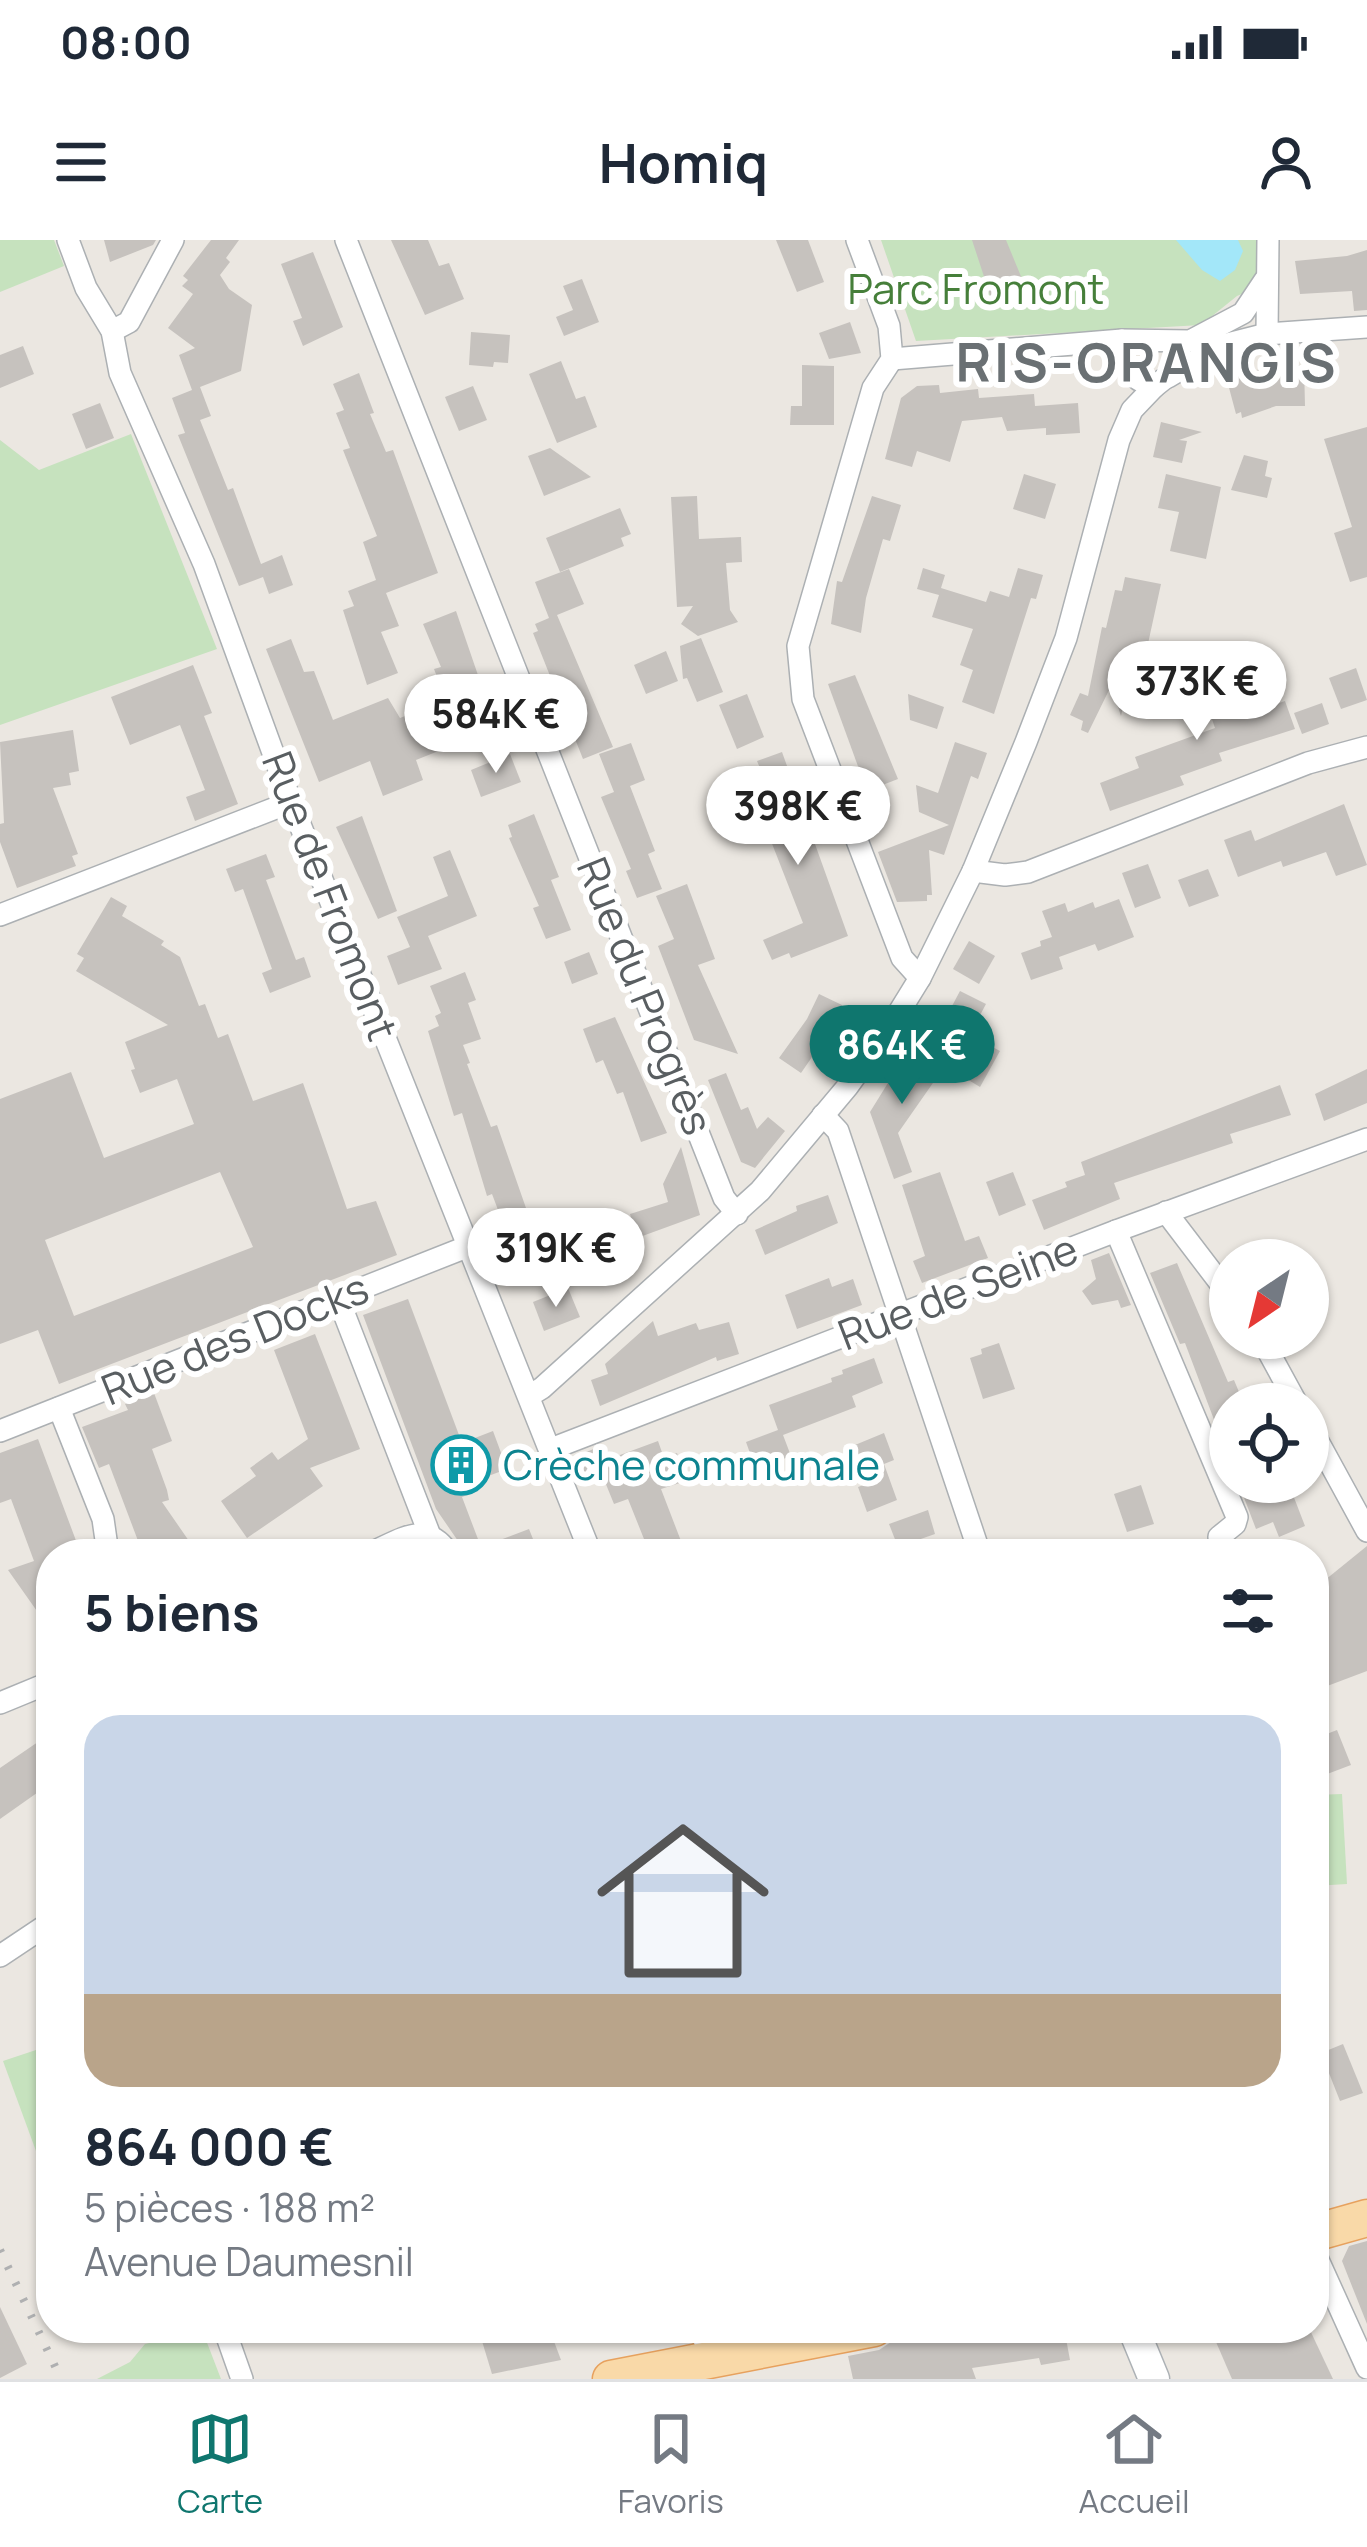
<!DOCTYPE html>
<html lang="fr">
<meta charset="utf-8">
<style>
:root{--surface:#fff;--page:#f2f2f3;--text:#1f2937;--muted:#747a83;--line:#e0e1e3;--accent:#0f766e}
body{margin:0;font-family:Manrope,sans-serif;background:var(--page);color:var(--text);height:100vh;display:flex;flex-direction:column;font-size:45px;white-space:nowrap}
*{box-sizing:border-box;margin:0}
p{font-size:39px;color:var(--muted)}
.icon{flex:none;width:66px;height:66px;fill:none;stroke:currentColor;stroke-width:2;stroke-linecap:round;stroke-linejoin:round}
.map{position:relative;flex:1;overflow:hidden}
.details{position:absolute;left:36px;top:1299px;width:1293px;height:804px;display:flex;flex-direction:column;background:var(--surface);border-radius:48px;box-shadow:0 3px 9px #0004}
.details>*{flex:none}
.needle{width:78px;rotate:215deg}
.buttons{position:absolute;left:1209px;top:999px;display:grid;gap:24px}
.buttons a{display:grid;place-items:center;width:120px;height:120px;border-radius:50%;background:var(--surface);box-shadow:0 3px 9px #0004;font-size:60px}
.price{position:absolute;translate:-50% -102px;padding:0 27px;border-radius:42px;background:#fff;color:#222;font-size:39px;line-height:78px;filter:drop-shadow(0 3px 6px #0008)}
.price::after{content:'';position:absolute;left:50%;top:72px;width:36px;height:27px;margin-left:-18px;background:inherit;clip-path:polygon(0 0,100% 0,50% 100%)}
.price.selected{background:var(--accent);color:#fff}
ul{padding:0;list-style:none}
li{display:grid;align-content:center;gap:24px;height:636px;padding:0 48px}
li span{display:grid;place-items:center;height:372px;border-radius:36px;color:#555}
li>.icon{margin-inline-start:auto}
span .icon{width:216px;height:216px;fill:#fffc;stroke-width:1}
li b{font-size:51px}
h2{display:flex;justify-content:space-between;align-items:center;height:144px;padding:0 48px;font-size:51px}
.status{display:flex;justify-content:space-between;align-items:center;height:84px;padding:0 60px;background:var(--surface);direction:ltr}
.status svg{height:33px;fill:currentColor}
header{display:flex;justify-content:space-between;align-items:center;height:156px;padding:0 48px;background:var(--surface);font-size:54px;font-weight:700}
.menu{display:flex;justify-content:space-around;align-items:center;height:168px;border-top:3px solid var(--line);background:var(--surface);font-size:33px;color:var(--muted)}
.menu a{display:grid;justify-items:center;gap:6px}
.menu .selected{color:var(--accent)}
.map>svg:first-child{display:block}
</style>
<div class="status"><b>08:00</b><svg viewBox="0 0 49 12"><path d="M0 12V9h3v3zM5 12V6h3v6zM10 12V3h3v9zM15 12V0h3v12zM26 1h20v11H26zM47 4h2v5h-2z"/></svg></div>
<header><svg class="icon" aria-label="menu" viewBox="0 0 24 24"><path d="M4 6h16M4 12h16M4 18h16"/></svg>Homiq<svg class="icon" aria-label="person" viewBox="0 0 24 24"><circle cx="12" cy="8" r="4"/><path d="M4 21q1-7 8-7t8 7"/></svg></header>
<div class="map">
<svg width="1367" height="2139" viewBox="0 0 1367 2139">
<rect width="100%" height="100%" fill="#ebe7e1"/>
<!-- green -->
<g fill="#c6e2be">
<polygon points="0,0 54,0 64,26 0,52"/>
<polygon points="881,0 1257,0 1256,48 1237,56 1201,85 916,101"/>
<polygon points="131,194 217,409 0,485 0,200 39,230"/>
<polygon points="1342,1554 1347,1644 1314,1646 1314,1555"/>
<polygon points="51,1805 51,1952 3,1821"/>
<polygon points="170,2098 206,2100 221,2139 97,2139 130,2122 145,2104"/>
</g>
<!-- water -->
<polygon fill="#a3e7f9" points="1176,0 1238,0 1243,11 1235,30 1220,41 1202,30"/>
<!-- building -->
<g fill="#c6c2be" fill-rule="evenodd">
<polygon points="104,0 156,0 153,5 110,22"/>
<polygon points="211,0 239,0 226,18 230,22 220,35 229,49 252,65 241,131 200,147 211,176 200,180 228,250 233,248 261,324 282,315 293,345 269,354 263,337 239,346 178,195 185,193 172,158 192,150 179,115 195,108 168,88 193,54 182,46 188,40 183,36"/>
<polygon points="391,0 428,0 439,26 449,23 464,59 425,75"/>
<polygon points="776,0 808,0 824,42 797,52"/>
<polygon points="972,0 1006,0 1027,51 993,64"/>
<polygon points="1367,10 1367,70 1354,71 1352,51 1300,54 1295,21 1347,16"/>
<polygon points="313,12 343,87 303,106 293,81 302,78 281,24"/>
<polygon points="582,39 599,82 564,96 556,77 573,70 563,46"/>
<polygon points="850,82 861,113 829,119 819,93"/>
<polygon points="471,92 510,95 508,123 494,122 493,127 469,125"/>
<polygon points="23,106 34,134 0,148 0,115"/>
<polygon points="561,121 576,159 585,156 597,187 557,203 529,134"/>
<polygon points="802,125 834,126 834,185 790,185 791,166 802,166"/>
<polygon points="1282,125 1304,125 1305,166 1276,166 1242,178 1241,172 1236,174 1228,144 1234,142 1231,135"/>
<polygon points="359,133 374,173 370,174 386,212 393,210 438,333 386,353 399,386 381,392 398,433 367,445 343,370 354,366 348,351 376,340 363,302 377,296 343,210 350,208 336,173 344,170 333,144"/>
<polygon points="939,145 940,153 978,149 979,158 1034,154 1035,166 1078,163 1080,193 1046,195 1046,188 1007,191 1002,177 962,181 950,222 917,211 912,227 885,219 901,158 917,146"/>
<polygon points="473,146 487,180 459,191 445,157"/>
<polygon points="100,163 114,198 86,209 72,174"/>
<polygon points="1161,182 1202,192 1179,200 1187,201 1182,223 1153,217"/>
<polygon points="1367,187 1367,337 1350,342 1334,293 1352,287 1324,199"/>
<polygon points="550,208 591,237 544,256 528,216"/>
<polygon points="1244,215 1268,221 1265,236 1272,238 1267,258 1231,250"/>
<polygon points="1024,234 1056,244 1045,279 1013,269"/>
<polygon points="1166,234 1221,247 1206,319 1170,311 1179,272 1158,268"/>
<polygon points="697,256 699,299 741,297 742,322 726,323 730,370 738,382 698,396 681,384 693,366 677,367 671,257"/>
<polygon points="872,256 901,265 890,301 883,299 866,358 861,393 831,384 837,341 842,342"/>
<polygon points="620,268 631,294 621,298 624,306 560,332 546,298"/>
<polygon points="923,328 945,335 941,348 986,362 990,351 1009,357 1018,328 1043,335 1036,359 1031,358 994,474 962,462 973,430 960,425 973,389 932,377 939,355 917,349"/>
<polygon points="569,329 584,364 557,375 613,507 583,519 533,393 538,391 535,384 549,378 535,342"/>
<polygon points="1125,337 1161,344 1144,422 1134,420 1121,476 1111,446 1088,493 1081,490 1083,481 1070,475 1080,453 1088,456 1102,387 1106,388 1115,350 1122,351"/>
<polygon points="456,371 480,441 444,455 434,429 441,427 423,384"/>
<polygon points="701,398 723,452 697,462 687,438 683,439 680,406"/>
<polygon points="291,399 304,432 314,431 333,480 388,458 400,478 423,469 441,510 416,520 423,540 383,556 370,521 319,542 266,409"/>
<polygon points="666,411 678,441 646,454 634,425"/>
<polygon points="1217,418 1237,477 1285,461 1295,489 1219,513 1222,521 1180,536 1184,545 1110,571 1100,543 1139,528 1135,517 1215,488 1194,427"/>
<polygon points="193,425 212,473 204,476 238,564 195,581 186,557 205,550 180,485 130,505 111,457"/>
<polygon points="1356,428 1367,460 1341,469 1329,438"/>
<polygon points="855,435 898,539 867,551 828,444"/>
<polygon points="747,454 764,497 737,509 719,465"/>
<polygon points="908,454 944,467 937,489 910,480"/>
<polygon points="1322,463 1329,484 1302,494 1294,473"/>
<polygon points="73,490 79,531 69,533 71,545 53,548 78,614 72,616 76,626 17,648 0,602 0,584 4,583 0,502"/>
<polygon points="955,502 987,513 978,539 971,536 944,615 929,610 932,655 927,655 927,661 897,662 878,612 949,585 919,572 916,545 938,553"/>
<polygon points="631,503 645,540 630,546 655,611 648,614 662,649 637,658 626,631 631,629 601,557 614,552 599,514"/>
<polygon points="782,512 848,696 791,718 789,713 772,720 763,700 803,683 760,573 776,566 757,521"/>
<polygon points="510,514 521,542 481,557 471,530"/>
<polygon points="1344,564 1367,625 1336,636 1326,612 1283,627 1281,621 1238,637 1224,600 1251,590 1255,601"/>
<polygon points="534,574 559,637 551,640 571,690 546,699 533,668 539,666 509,598 512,597 508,585"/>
<polygon points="362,576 397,671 378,679 336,587"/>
<polygon points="450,610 477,676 428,696 442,729 398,745 387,716 410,707 397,677 448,656 433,617"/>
<polygon points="266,614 275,637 266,640 296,720 304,717 311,737 270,753 262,733 272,729 243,649 235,652 226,629"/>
<polygon points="1148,624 1161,658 1135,668 1122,633"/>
<polygon points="1208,629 1219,656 1189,667 1178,640"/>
<polygon points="687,644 715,719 698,725 738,814 694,800 658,706 674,699 656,656"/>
<path d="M111,657L127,666L122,676L164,701L161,705L180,717L199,766L205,764L218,798L228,794L253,861L303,843L347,969L376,961L397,1015L59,1144L38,1090L0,1104V859L71,832L104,918L194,884L177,839L140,853L131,830L135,829L125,802L168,785L76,731L84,718L77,714ZM220,932L253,1007L74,1076L45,1000Z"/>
<polygon points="1119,659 1134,697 1098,711 1095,704 1059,717 1063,729 1031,740 1021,713 1041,706 1040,701 1052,697 1042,671 1065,663 1068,672 1093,662 1095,668"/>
<polygon points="969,701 995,716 979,744 953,729"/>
<polygon points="589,712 598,734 572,744 564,722"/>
<polygon points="465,732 476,760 468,763 481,799 463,805 470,823 467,824 491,887 497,885 541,1011 511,1023 500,994 506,991 492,954 487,956 462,873 454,876 428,791 439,786 435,776 441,773 430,746"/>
<polygon points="960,751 986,764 970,794 944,781"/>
<polygon points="819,754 842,765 838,774 841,775 801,833 779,818 807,779"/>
<polygon points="615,777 667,893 641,902 623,852 617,854 603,820 596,823 583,789"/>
<polygon points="972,796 1000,811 980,847 952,830"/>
<polygon points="909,809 942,830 898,893 912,932 894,939 870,872"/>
<polygon points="1367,829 1367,863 1324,881 1315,854"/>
<polygon points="726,833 741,870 748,867 757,889 768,877 785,891 755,928 741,922 708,840"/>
<polygon points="1280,845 1291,875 1230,894 1233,903 1114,943 1120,959 1044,990 1032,960 1067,947 1065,942 1085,935 1081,922"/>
<polygon points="681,907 700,975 637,998 630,974 668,962 663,944"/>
<polygon points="940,932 965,1001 979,996 988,1018 922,1043 913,1021 925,1016 902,945"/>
<polygon points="1013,932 1026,965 999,976 986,942"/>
<polygon points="828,955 838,983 765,1015 755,990 797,971 796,966"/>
<polygon points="614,1006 621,1024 614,1027 618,1036 594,1044 585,1016"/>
<polygon points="1109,1013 1131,1065 1121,1068 1118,1060 1092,1065 1082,1051 1096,1039 1091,1020"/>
<polygon points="1177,1023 1228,1142 1234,1140 1244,1164 1230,1164 1230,1222 1185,1103 1180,1104 1150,1033"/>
<polygon points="829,1038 832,1047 853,1039 862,1065 797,1089 785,1055"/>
<polygon points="568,1048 580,1077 544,1091 533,1062"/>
<polygon points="408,1059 462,1203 493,1191 507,1229 475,1241 478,1251 462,1257 481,1307 529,1289 539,1314 467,1314 436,1269 363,1075"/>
<polygon points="653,1081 658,1096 696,1083 699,1090 729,1082 739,1114 717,1121 716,1117 600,1166 591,1140 608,1134 605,1124"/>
<polygon points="315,1094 360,1209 310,1228 323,1246 247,1298 221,1261 256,1236 250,1228 272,1212 278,1220 308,1199 274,1110"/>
<polygon points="999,1103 1015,1149 983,1159 970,1118 982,1114 981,1109"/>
<polygon points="874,1118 883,1143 852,1156 856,1167 783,1195 791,1216 756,1230 746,1202 778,1190 769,1165 832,1142 831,1138 843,1134 842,1130"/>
<polygon points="154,1153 172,1201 152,1209 167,1250 169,1260 162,1262 198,1314 143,1314 109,1224 99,1228 82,1187 128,1170 125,1164"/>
<polygon points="884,1193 894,1220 884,1224 897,1260 867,1272 858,1247 869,1243 855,1205"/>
<polygon points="38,1199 81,1314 51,1314 51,1391 8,1330 34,1321 11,1259 0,1263 0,1213"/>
<polygon points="658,1201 664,1218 677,1213 686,1241 661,1249 686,1314 650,1314 628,1259 614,1264 603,1237 584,1245 575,1222 579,1215 596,1208 601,1222"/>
<polygon points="1238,1242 1288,1242 1305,1286 1279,1297 1273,1282 1256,1289"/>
<polygon points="1141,1245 1154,1284 1127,1292 1114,1254"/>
<polygon points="928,1270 935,1294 898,1307 889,1284"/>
<polygon points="1367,1306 1367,1431 1314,1451 1314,1349"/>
<polygon points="1337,1490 1351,1525 1314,1539 1314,1499"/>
<polygon points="51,1493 51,1543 0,1579 0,1528"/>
<polygon points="1343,1804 1363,1853 1340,1861 1321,1813"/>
<polygon points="1367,2001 1367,2084 1342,2021 1349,2006"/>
<polygon points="0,2067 27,2124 0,2138"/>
<polygon points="478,2088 549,2088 561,2120 492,2134"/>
<polygon points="965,2088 1064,2088 1070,2120 1041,2125 1039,2118 972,2128 976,2139 853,2139 848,2116 879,2110 891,2102"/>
<polygon points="1210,2088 1309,2088 1333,2139 1232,2139"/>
</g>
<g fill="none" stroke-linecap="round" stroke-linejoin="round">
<defs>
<g id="street">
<polyline points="68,0 86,48 112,91 120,133 204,324 291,562 591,1314"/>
<polyline points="346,0 724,958 737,974"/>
<polyline points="857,0 889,86 892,119 873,148 798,406 803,459 902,718 920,738"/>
<polyline points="112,91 129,82 173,0"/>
<polyline points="1267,94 1268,0"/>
<path d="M1122,100C1118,124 1132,140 1154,147L1164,139"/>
<polyline points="892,119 1122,100 1190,101 1243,73 1265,40"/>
<polyline points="1168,137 1220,106 1267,94 1367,87"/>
<polyline points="973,631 1005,635 1028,632 1308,523 1367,507"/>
<polyline points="0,675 291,562"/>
<polyline points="823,875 838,891 980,1314"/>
<polyline points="1166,972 1230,1056"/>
<polyline points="1116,991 1237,1277 1235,1284 1219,1297 1220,1314"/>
<polyline points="338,1058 429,1293"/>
<polyline points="1261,1098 1297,1164"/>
<polyline points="529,1156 542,1148 760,951 848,846 888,790 920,738 973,631 1026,502 1066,398 1119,200 1132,170 1154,147"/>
<polyline points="59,1168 103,1279 108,1314"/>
<polyline points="1308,1183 1367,1291"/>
<polyline points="0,1191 469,1006"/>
<polyline points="551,1209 1116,991 1367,899"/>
<path d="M368,1314C400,1301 426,1278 449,1314"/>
<polyline points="0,1463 51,1442"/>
<polyline points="0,1716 51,1682"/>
<polyline points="1314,2011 1367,2128"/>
<polyline points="224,2088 242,2139"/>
<polyline points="699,2088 713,2121"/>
</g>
<polyline id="secondary" points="1133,2088 1154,2139"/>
<g id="primary">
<polyline points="1314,1993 1367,1978"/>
<polyline points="611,2139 874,2088"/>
</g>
</defs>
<!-- street casing -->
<use href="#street" stroke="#acb0b3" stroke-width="24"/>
<!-- secondary casing -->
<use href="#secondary" stroke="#adb2b6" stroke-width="33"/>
<!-- primary casing -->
<use href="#primary" stroke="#e7a15e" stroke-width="39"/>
<!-- street -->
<use href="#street" stroke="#fff" stroke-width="21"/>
<!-- secondary -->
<use href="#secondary" stroke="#fff" stroke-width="30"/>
<!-- primary -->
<use href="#primary" stroke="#f9d9a8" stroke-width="36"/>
<!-- rail -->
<polyline stroke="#afb0b1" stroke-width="8" stroke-dasharray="3 15" stroke-linecap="butt" points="0,2010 61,2139"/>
</g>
<!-- icons -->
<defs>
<symbol id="building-ring" viewBox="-11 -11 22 22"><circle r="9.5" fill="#fff" stroke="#0f9aa8" stroke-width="1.5"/><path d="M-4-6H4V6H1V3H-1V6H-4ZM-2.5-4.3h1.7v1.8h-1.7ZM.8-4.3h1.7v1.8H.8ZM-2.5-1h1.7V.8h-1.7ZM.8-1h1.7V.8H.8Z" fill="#0f9aa8"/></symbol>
</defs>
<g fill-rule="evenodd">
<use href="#building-ring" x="428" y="1192" width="66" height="66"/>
</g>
<g text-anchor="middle" stroke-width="12" stroke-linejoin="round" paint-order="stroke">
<!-- park labels -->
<g font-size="42" fill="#467f3a" stroke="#fff">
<text x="976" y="64">Parc Fromont</text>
</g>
<!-- street labels -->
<g font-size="42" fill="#595e61" stroke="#fff">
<text transform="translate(330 656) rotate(69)" y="15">Rue de Fromont</text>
<text transform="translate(645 756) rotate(68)" y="15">Rue du Progrès</text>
<text transform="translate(958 1052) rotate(-21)" y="15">Rue de Seine</text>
<text transform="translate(235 1099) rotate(-22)" y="15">Rue des Docks</text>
</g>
<!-- culture labels -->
<g font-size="42" fill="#0d838f" stroke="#fff" text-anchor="start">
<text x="503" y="1240">Crèche communale</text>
</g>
<!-- district labels -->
<g font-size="54" font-weight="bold" letter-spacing="3" fill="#6a7073" stroke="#fff">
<text x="1147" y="142">RIS-ORANGIS</text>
</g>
</g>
</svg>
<div class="buttons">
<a><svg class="needle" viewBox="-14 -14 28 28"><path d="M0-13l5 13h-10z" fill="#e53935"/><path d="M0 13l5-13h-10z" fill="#747a83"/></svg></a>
<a><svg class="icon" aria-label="locate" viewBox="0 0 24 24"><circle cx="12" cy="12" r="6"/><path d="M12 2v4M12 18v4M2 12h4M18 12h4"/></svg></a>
</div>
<b class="price" style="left:1197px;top:503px">373K €</b>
<b class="price" style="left:496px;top:536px">584K €</b>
<b class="price" style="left:798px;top:628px">398K €</b>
<b class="price selected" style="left:902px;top:867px">864K €</b>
<b class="price" style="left:556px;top:1070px">319K €</b>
<section class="details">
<h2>5 biens<svg class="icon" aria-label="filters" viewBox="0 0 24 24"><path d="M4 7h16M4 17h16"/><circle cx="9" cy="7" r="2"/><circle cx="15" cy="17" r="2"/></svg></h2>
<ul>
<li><span style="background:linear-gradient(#c9d6e8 75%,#b9a48a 0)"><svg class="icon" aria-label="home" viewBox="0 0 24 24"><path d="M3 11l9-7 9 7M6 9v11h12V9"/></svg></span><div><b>864 000 €</b><p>5 pièces · 188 m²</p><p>Avenue Daumesnil</p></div></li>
</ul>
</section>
</div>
<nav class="menu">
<a class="selected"><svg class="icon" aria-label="map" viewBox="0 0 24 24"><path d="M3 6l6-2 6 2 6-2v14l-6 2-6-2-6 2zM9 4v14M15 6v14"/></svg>Carte</a>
<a><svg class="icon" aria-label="saved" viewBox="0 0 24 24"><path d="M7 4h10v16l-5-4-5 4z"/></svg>Favoris</a>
<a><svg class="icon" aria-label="home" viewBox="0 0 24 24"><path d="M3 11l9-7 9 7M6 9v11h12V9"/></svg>Accueil</a>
</nav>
